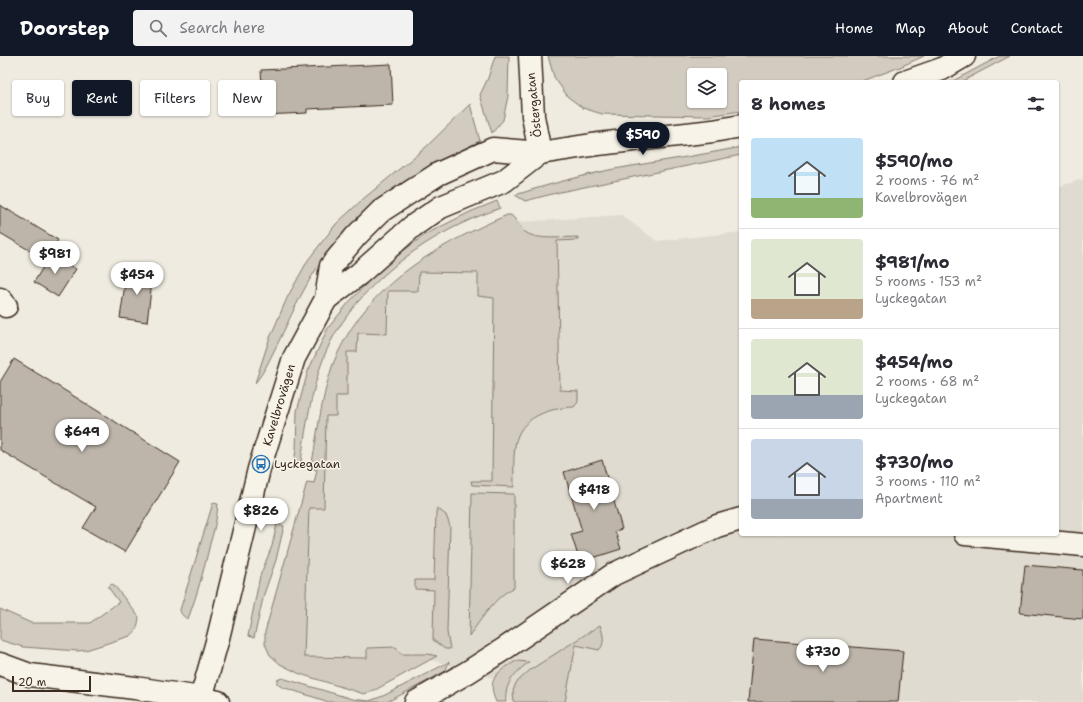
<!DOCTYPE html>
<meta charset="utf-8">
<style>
:root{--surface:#fff;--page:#f2f2f3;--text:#2b2b33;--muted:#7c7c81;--line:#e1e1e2;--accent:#111827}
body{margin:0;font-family:"Shantell Sans",sans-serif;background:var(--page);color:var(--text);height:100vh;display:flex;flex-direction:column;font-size:15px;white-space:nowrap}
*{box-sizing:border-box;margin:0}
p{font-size:13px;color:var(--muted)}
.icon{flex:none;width:22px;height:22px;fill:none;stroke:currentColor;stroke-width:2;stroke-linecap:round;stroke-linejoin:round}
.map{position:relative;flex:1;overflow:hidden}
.sheet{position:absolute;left:739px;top:24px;width:320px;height:456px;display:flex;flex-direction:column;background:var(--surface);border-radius:4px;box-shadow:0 1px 3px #0004}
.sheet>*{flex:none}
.guide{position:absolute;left:12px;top:24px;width:380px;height:36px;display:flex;gap:8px}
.fabs{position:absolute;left:687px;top:12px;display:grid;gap:8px}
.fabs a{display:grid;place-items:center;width:40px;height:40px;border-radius:4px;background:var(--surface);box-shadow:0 1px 3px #0004;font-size:20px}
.scale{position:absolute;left:12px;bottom:10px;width:79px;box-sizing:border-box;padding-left:4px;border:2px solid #3b2a1e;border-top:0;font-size:11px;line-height:14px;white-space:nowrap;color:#3b2a1e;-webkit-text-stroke:3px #f7f3e8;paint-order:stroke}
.price{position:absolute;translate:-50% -34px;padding:0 9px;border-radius:14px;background:#fff;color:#222;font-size:13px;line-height:26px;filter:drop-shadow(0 1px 2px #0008)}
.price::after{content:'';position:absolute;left:50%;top:24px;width:12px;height:9px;margin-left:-6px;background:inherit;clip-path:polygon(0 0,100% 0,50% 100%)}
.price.active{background:var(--accent);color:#fff}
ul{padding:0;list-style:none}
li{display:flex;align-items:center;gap:12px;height:100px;padding:0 12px}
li+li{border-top:1px solid var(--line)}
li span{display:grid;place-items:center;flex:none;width:112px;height:80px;border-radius:4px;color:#555}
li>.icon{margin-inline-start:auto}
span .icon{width:48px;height:48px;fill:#fffc;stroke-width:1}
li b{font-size:17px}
h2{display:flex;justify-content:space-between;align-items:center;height:48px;padding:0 12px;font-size:17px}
.tag{padding:0 14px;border-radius:4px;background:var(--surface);box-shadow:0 1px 3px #0004;font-size:14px;line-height:36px}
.tag.active{background:var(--accent);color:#fff}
header{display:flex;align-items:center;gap:24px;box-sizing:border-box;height:56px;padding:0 20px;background:var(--accent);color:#fff}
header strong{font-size:19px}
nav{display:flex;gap:22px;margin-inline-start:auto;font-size:14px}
.search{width:280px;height:36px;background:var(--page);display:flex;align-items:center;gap:10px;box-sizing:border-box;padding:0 14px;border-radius:4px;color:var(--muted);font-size:15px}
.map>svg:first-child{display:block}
</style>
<header>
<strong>Doorstep</strong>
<div class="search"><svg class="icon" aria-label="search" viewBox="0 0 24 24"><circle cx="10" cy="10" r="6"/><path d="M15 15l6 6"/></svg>Search here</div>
<nav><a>Home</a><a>Map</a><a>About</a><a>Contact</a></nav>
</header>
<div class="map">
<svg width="1083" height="646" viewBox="0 0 1083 646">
<rect width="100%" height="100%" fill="#efebe0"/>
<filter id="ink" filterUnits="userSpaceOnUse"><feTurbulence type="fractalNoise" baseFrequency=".025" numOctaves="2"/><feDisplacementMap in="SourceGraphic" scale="8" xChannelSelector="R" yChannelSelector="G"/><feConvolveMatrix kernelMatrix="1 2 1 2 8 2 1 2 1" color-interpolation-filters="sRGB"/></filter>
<g filter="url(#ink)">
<!-- built -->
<polygon fill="#e0dbd0" points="1083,123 1083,646 508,646 506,626 427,603 304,601 309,452 341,290 408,214 507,167 621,159 657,185 741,176 741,478 1057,478 1057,131"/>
<!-- green -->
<g fill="#d1cbc0" stroke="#867a6f" fill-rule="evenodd">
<polygon points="495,0 509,0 508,40 503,64 492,77 480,39 488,22"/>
<path d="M548,0H924L900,11L860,26H741V55L708,60L602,58L583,52L568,41L554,21ZM694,19H720V45H694Z"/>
<polygon points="1000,0 1010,0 961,26 951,26"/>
<path d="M470,48L480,85C455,97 431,109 408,124C372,146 339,180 315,215C301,237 290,262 279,285C271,300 266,314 255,327L269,284L287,242L308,204L336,168L363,143L426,91Z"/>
<path d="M741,91V99L560,136L525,145L515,139C546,129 577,121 609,114C653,106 697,100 741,91Z"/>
<path d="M497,145L500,152C488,157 475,161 463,167C410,192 360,232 331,285C314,318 306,368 301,406L294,404L296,395L297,355L308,315L328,272L350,245L384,209L426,178L470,156Z"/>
<path d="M507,159H511C517,164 519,171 525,176C537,185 564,181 578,181V184L557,185L560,334L578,335V346L574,351C549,352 519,361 515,390C513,404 514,418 514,431L472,429L471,425H492L494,242L478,240V217L419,216L418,235H388L387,278L358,277L357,296H347V340H336V360H326L324,452H309L304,601L367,602V592L396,591L401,598H428L437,600L377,633L364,638L300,618L280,608L270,599L265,588V576L307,426L314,427L317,414L311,412C317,380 321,345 331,314C334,303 340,293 345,283C380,221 443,187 507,159Z"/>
<path d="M472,437L514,438V532C496,539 480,565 469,580Z"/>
<path d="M213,447L218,448C217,462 214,475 210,488C204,514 197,539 188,563C184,561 181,559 180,554Z"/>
<polygon points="437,452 446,459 450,470 447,576 450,593 445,593 433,584 433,582 434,534 415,533 415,524 434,524 436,456"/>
<polygon points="277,468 284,470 276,504 264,538 254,582 248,580 260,520 272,490"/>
<path d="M112,528L114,529L139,561C138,569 137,576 130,580L86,594L78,595L23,591L0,584V553L31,567H90L119,546L108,531Z"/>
<path d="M600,569C603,578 606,587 599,594L576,589L565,646H514L513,635L516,627L530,614Z"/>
<path d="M516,605L529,606C515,617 504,627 506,646H496C486,623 497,616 516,605Z"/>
<polygon points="449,606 445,616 387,646 329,646 282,631 277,628 277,624 282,622 352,643 369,645 383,640"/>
</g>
<!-- building -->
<g fill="#bdb5aa" stroke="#3b2a1e">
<polygon points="391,8 393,49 307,53 307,57 264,59 261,14"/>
<polygon points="0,149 58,184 46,204 0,177"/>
<polygon points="51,198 76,213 58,241 34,226"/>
<polygon points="127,215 153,218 147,266 120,262"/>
<polygon points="14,303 180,406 125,496 83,472 96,451 0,394 0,326"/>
<polygon points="602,404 622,473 615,475 621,493 580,506 571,478 582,475 564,416"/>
<polygon points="1025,509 1083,514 1083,563 1020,557"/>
<polygon points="754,583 903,595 898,646 748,646"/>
</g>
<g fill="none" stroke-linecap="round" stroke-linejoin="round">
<defs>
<g id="minor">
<polyline points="0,243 6,250"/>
<polyline points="965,478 1083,489"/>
<polyline points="201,642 218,646"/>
<polyline points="416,646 468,616 504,593 614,518 717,470 741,463"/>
</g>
<polyline id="tertiary" points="530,0 533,60 540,97"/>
<g id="secondary">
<polyline points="905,26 942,13 964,0"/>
<polyline points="326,243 359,218 413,170 441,151 504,125 540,97"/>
<polyline points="0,608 30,619 135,632 201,642"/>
<polyline points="200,646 218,582 259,413 294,302 326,243 331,210 356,180 381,155 438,118 493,93 540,97 598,88 713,75 741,70"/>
</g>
</defs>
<!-- minor casing -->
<use href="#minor" stroke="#3b2a1e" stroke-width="25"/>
<!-- tertiary casing -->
<use href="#tertiary" stroke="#3b2a1e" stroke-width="25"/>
<!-- secondary casing -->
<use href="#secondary" stroke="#3b2a1e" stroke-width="25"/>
<!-- minor -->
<use href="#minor" stroke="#f7f3e8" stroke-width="22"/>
<!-- tertiary -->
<use href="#tertiary" stroke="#f7f3e8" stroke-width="22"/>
<!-- secondary -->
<use href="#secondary" stroke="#f7f3e8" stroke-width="22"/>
</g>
</g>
<!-- icons -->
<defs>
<symbol id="bus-ring" viewBox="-11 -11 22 22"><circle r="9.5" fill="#f7f3e8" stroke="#1f6fb2" stroke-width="1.5"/><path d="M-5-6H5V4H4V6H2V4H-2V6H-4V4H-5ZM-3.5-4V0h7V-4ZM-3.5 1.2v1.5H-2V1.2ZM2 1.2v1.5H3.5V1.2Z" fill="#1f6fb2"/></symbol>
</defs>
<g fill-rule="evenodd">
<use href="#bus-ring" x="251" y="398" width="20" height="20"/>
</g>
<g text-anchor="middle" stroke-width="3" stroke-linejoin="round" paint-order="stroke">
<!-- street labels -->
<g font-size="12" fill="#3b2a1e" stroke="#f7f3e8">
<text transform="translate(534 49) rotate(-96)" y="4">Östergatan</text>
<text transform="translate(279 349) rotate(-73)" y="4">Kavelbrovägen</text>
</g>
<!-- poi labels -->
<g font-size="12" fill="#3b2a1e" stroke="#f7f3e8" text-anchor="start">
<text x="274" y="412">Lyckegatan</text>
</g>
</g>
</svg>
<div class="fabs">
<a><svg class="icon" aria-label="layers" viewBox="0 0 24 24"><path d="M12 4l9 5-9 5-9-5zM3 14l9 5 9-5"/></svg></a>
</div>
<div class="scale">20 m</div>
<b class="price active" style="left:643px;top:100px">$590</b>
<b class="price" style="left:55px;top:219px">$981</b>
<b class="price" style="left:137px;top:240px">$454</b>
<b class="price" style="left:82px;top:397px">$649</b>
<b class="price" style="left:594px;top:455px">$418</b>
<b class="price" style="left:261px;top:476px">$826</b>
<b class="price" style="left:568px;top:529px">$628</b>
<b class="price" style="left:823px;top:617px">$730</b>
<div class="guide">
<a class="tag">Buy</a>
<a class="tag active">Rent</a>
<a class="tag">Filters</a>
<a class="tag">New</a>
</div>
<section class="sheet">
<h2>8 homes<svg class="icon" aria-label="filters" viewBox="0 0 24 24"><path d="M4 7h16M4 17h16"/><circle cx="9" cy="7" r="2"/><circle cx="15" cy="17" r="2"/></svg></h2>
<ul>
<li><span style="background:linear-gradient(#bfe0f5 75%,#8fb573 0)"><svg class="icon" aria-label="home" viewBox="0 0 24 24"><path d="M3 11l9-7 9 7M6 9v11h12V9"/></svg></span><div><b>$590/mo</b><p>2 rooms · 76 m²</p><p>Kavelbrovägen</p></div></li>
<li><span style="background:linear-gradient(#dfe7d0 75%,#b9a48a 0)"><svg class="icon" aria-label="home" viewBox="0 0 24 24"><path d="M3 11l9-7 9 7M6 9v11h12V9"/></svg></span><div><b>$981/mo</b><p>5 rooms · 153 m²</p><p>Lyckegatan</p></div></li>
<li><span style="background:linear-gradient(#dfe7d0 70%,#9aa5b1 0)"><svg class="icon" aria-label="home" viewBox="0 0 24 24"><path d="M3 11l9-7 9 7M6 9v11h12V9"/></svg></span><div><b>$454/mo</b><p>2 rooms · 68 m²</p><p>Lyckegatan</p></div></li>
<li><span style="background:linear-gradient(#c9d6e8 75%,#9aa5b1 0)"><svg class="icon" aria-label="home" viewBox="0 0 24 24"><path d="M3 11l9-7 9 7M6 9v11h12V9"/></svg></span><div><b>$730/mo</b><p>3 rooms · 110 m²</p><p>Apartment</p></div></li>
</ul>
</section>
</div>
